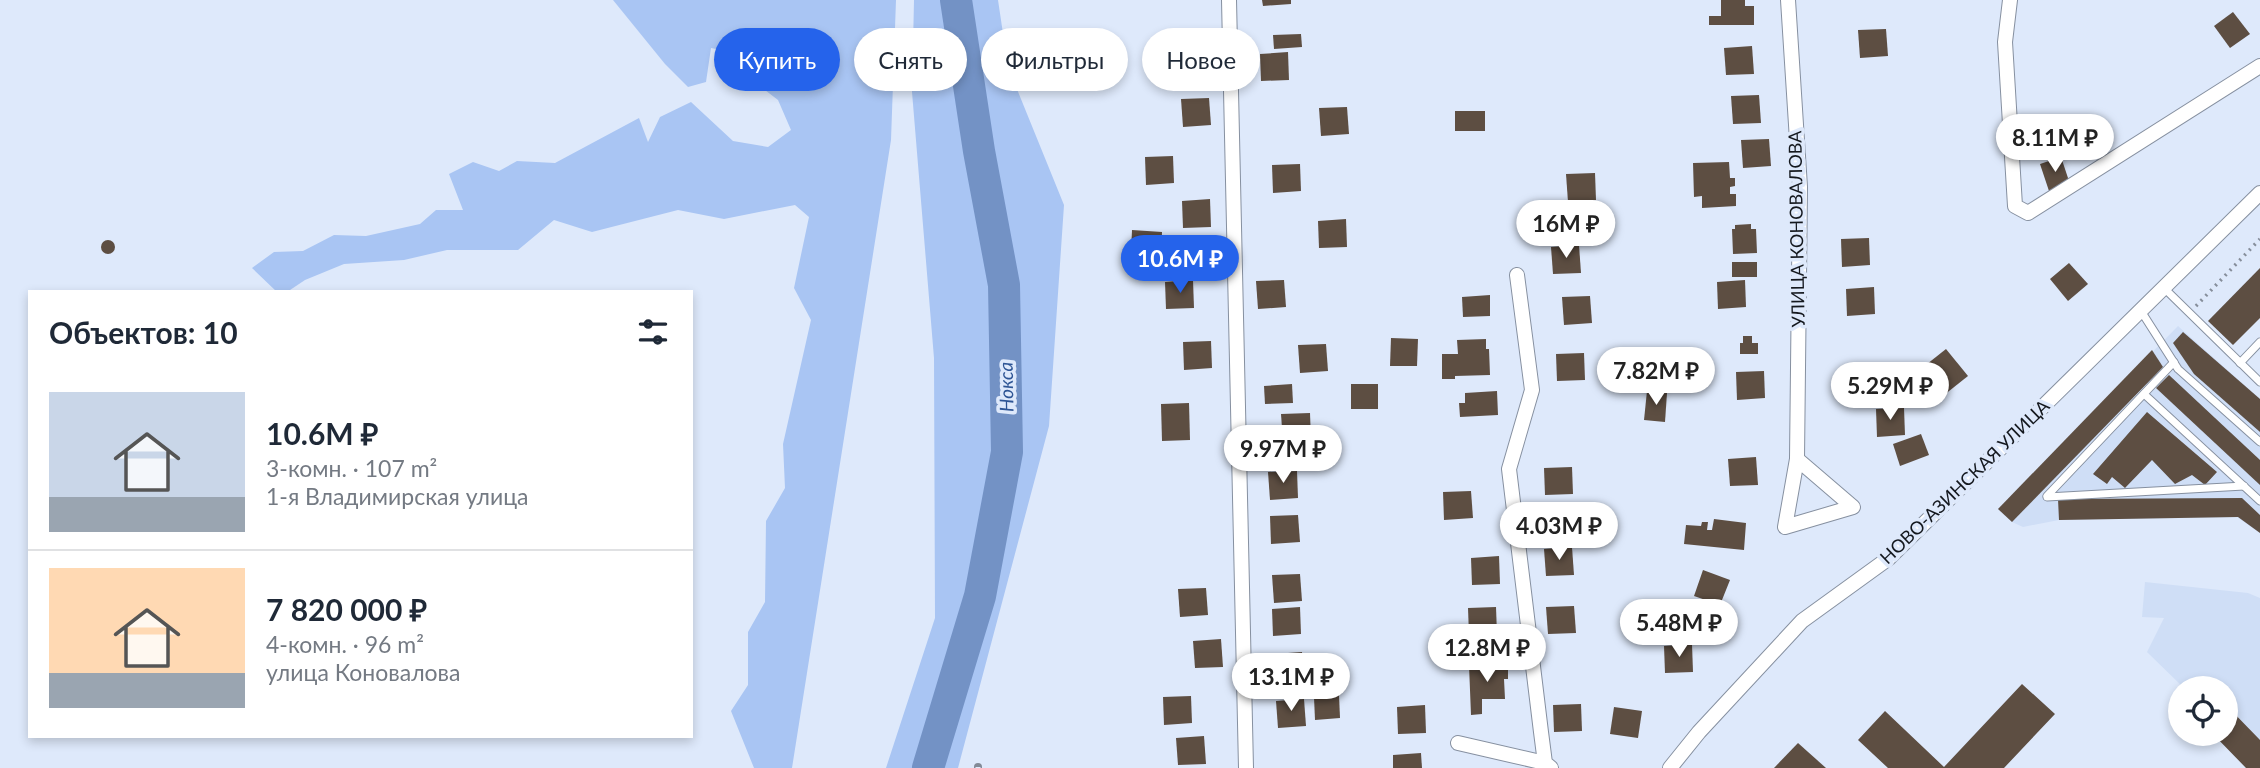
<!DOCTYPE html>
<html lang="ru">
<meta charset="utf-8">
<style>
:root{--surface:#fff;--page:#f2f2f3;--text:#1f2937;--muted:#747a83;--line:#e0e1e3;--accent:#2563eb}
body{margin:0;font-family:Lato,sans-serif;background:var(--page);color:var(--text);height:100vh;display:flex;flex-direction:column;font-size:26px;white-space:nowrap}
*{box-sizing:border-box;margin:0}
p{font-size:23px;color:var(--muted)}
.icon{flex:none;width:38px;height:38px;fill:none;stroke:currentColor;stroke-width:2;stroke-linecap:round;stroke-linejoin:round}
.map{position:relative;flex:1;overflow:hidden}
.drawer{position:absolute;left:28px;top:290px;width:665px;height:448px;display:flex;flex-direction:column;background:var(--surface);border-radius:0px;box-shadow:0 4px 10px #0003}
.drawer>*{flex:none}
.top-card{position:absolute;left:714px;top:28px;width:665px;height:63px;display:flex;gap:14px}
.buttons{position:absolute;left:2168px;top:676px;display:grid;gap:14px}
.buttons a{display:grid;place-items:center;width:70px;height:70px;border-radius:50%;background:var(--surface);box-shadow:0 4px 10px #0003;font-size:35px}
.price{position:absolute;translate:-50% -60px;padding:0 16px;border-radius:24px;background:#fff;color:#222;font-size:23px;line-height:46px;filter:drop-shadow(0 2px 4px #0008)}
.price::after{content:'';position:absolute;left:50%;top:42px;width:21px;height:16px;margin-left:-10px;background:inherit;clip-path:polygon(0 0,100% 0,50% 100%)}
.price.on{background:var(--accent);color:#fff}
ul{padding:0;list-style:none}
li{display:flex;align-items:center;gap:21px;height:175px;padding:0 21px}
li+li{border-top:2px solid var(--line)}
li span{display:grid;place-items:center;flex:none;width:196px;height:140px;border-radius:0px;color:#555}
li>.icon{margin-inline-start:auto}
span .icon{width:84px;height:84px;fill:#fffc;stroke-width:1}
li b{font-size:30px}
h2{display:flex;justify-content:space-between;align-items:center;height:84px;padding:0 21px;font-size:30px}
.chip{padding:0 24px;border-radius:32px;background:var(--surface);box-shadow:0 4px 10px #0003;font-size:24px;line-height:63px}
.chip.on{background:var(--accent);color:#fff}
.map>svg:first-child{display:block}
</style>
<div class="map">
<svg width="2260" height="768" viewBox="0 0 2260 768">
<rect width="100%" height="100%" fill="#dee9fb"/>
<!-- built -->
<g fill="#cfdef6">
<polygon points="2178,326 2260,399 2260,533 2237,517 2059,520 2023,527 2012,522 1998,509"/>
<polygon points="2145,582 2248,593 2260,598 2260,759 2226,727 2226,688 2184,688 2147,652 2164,618 2142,617"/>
</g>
<!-- green -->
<g fill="#a9c5f3">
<polygon points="613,0 896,0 891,140 792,768 754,768 731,711 748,685 748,632 765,602 766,521 785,488 783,444 811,320 794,288 809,217 795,205 724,219 678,210 592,232 554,220 518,250 447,250 404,260 344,264 305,280 287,292 277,292 252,268 274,252 303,251 334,235 366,236 420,224 436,210 463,210 449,174 473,162 499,171 517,161 555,163 639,118 648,142 660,117 691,102 733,141 768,147 791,130 778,100 756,83 726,51 711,48 706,82 688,87 665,64"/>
<polygon points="914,0 998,0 1008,67 1064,205 1049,426 958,768 886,768 935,618 934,358 912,92"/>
</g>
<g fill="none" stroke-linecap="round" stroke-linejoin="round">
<!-- river -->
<polyline stroke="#7392c5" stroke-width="32" points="928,768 980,596 1007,452 1004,285 979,151 956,0"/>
</g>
<!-- building -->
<g fill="#5d4e42">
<polygon points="1262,0 1291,0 1291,4 1263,6"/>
<polygon points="1721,0 1745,0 1745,6 1754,6 1754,25 1709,25 1709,16 1721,16"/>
<polygon points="2233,12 2250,34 2230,48 2214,26"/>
<polygon points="1886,29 1888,56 1860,58 1858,30"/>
<polygon points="1301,34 1302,47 1274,49 1273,35"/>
<polygon points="1211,43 1213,71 1185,72 1183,45"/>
<polygon points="1752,46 1754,74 1726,75 1724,48"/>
<polygon points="1288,52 1289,80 1261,81 1260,54"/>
<polygon points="1759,95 1761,123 1733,124 1731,96"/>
<polygon points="1209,98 1211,125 1183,127 1181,99"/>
<polygon points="1347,107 1349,134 1321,136 1319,108"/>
<rect x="1455" y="111" width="30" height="20"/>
<polygon points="1769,139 1771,166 1743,168 1741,140"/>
<polygon points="1173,156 1174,183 1146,185 1145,157"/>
<polygon points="2061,157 2070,184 2049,191 2040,164"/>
<polygon points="1729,162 1730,178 1735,178 1735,186 1730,187 1730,194 1736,194 1736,206 1702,208 1702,196 1694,197 1693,163"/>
<polygon points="1300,164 1301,191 1273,193 1272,165"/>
<polygon points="1595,173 1596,200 1568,202 1566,174"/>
<polygon points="1210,199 1211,227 1183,228 1182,201"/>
<polygon points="1346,219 1347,247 1319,248 1318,221"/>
<polygon points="1751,224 1751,229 1756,229 1757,253 1733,254 1732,229 1735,229 1735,225"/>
<polygon points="1132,230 1162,232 1161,255 1131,253"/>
<polygon points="1869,238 1870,265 1842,267 1841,239"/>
<circle cx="108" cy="247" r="7"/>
<polygon points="1579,245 1581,273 1553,274 1551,247"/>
<rect x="1732" y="262" width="25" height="15"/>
<polygon points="2069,263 2088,284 2068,301 2050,279"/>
<polygon points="2260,268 2260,318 2233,345 2208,321"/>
<polygon points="1193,280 1194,308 1166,309 1165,282"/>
<polygon points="1284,280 1286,307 1258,309 1256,281"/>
<polygon points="1745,280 1746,307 1718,309 1717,282"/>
<polygon points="1874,287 1875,314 1847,316 1846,289"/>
<polygon points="1490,295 1490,316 1463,317 1462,297"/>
<polygon points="1590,296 1592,323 1564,325 1562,297"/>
<polygon points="2183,332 2260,399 2260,432 2194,374 2173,343"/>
<polygon points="1743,336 1752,336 1752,343 1758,343 1758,354 1740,354 1740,343 1743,343"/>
<polygon points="1391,338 1418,339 1417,366 1390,366"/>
<polygon points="1486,339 1486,349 1489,349 1490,375 1455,376 1455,379 1442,379 1442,354 1458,354 1457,340"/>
<polygon points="1211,341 1212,368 1184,370 1183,342"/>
<polygon points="1326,344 1328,371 1300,373 1298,345"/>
<polygon points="1946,349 1968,376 1939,399 1917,372"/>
<polygon points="2152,350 2163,367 2012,522 1998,509"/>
<polygon points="1584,353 1585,380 1557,381 1556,354"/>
<polygon points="1878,363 1880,390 1851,391 1850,364"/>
<polygon points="1764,371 1765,398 1737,400 1736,372"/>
<polygon points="2169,375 2260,460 2260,485 2156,388"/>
<polygon points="1292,384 1293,403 1265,404 1264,386"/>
<rect x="1351" y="384" width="27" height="25"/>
<polygon points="1497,391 1498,415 1460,417 1459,403 1465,403 1465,393"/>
<polygon points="1647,391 1667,393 1665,422 1644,420"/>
<polygon points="1189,403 1190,440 1162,441 1161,404"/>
<polygon points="1904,408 1905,435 1877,437 1876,409"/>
<polygon points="2147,412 2217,472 2205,485 2192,475 2175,484 2152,460 2125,488 2112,477 2107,484 2093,474"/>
<polygon points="1310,413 1311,440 1283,442 1281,414"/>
<polygon points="1921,434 1929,455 1900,466 1893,444"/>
<polygon points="1756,457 1758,485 1730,486 1728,459"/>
<polygon points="1572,467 1573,494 1545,495 1544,468"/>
<polygon points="1297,471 1298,498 1270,500 1268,472"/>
<polygon points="1471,491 1473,518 1444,520 1443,492"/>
<polygon points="2242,498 2260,515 2260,533 2238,517 2059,520 2058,499"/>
<polygon points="1298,515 1300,542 1271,544 1270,516"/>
<polygon points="1714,519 1746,523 1744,550 1684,544 1686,525 1701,526 1702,522 1708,522 1707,530 1712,530"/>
<polygon points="1572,547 1574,575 1546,576 1544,549"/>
<polygon points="1499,556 1500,584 1472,585 1471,558"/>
<polygon points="1703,570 1730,580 1720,605 1694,596"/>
<polygon points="1300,574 1302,601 1274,603 1272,575"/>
<polygon points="1206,588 1208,615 1180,617 1178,589"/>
<polygon points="1689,604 1715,613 1706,639 1680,630"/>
<polygon points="1574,606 1576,633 1548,634 1546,607"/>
<polygon points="1300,607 1301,634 1273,636 1272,609"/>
<polygon points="1496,607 1497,634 1469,635 1468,608"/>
<polygon points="1221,639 1223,667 1195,668 1193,641"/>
<polygon points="1692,644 1693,672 1665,673 1664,646"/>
<polygon points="1302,652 1304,680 1276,681 1274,654"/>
<polygon points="1508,664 1508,679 1504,679 1505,699 1482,699 1482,714 1471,715 1469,665"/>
<polygon points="2022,684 2055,714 2004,768 1888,768 1858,740 1885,711 1944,767"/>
<polygon points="1339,695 1340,718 1315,720 1314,697"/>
<polygon points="1191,696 1192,723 1164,725 1163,697"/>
<polygon points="1304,699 1306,726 1278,728 1276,701"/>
<polygon points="1581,704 1582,731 1554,732 1553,705"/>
<polygon points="1425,705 1426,733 1398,734 1397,707"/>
<polygon points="2226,705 2260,740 2260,768 2246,768 2212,733 2226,733"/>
<polygon points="1614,707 1642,711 1638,738 1610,734"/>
<polygon points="1204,736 1206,764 1178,765 1176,738"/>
<polygon points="1798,743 1826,768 1774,768"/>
<polygon points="1421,753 1422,768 1393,768 1393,755"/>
</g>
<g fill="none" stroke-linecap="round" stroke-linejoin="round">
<defs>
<g id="lane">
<polyline points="2164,288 2260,382"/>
<polyline points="2141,311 2178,369 2260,442"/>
<polyline points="2240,363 2260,342"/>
<polyline points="2144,394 2260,501"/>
<polyline points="2047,496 2174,362"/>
<polyline points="2047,497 2244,486"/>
</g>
<g id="street">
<polyline points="1229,0 1246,768"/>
<polyline points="1788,0 1800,187 1797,459"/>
<polyline points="2010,0 2005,42 2015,206 2028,213 2260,66"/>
<polyline points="1517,275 1532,390 1509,469 1541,732 1545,763 1551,768"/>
<polygon points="1797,459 1853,507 1785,527"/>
<polyline points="1458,743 1545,763"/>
<polyline points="1670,768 1699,732 1802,621 1889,558 2260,193"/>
</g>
</defs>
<!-- lane casing -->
<use href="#lane" stroke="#8690a0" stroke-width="9"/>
<!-- street casing -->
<use href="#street" stroke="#8690a0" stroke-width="16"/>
<!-- path -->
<polyline stroke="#868e9b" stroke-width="3.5" stroke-dasharray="2 5" stroke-linecap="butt" points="2196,306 2260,239"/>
<!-- lane -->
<use href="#lane" stroke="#fff" stroke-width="7"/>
<!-- street -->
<use href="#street" stroke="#fff" stroke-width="14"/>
<defs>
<polyline id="rail" points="978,768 978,767"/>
</defs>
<!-- rail casing -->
<use href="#rail" stroke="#828a97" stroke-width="8"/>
<!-- rail -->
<use href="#rail" stroke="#dee9fb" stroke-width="5" stroke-dasharray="16" stroke-linecap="butt"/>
</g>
<g text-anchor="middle" stroke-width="7" stroke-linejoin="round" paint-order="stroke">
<!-- street labels -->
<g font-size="18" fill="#14181e" stroke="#dee9fb">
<text transform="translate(1797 229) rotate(-91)" y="6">УЛИЦА КОНОВАЛОВА</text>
<text transform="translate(1965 482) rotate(-44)" y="6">НОВО-АЗИНСКАЯ УЛИЦА</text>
</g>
<!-- water labels -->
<g font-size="19" font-style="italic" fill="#2e5595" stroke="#dee9fb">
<text transform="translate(1006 387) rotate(-91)" y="7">Нокса</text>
</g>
</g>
</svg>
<div class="buttons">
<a><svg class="icon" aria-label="locate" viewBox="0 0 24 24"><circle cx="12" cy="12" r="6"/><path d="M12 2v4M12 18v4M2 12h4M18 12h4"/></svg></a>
</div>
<b class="price" style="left:2055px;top:174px">8.11M ₽</b>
<b class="price" style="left:1566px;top:260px">16M ₽</b>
<b class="price on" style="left:1180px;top:295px">10.6M ₽</b>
<b class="price" style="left:1656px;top:407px">7.82M ₽</b>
<b class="price" style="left:1890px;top:422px">5.29M ₽</b>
<b class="price" style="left:1283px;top:485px">9.97M ₽</b>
<b class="price" style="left:1559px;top:562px">4.03M ₽</b>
<b class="price" style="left:1679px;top:659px">5.48M ₽</b>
<b class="price" style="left:1487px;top:684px">12.8M ₽</b>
<b class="price" style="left:1291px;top:713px">13.1M ₽</b>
<div class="top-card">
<a class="chip on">Купить</a>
<a class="chip">Снять</a>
<a class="chip">Фильтры</a>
<a class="chip">Новое</a>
</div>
<section class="drawer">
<h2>Объектов: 10<svg class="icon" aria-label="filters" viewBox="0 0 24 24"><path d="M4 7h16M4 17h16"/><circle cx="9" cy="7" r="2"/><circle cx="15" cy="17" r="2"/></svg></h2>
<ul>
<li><span style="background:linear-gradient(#c9d6e8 75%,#9aa5b1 0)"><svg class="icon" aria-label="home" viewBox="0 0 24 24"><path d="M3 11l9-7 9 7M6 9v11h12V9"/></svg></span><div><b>10.6M ₽</b><p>3-комн. · 107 m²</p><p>1-я Владимирская улица</p></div></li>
<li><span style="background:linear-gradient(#ffd9b3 75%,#9aa5b1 0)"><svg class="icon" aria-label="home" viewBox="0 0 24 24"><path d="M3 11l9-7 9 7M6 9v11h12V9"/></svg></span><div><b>7 820 000 ₽</b><p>4-комн. · 96 m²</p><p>улица Коновалова</p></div></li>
</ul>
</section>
</div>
